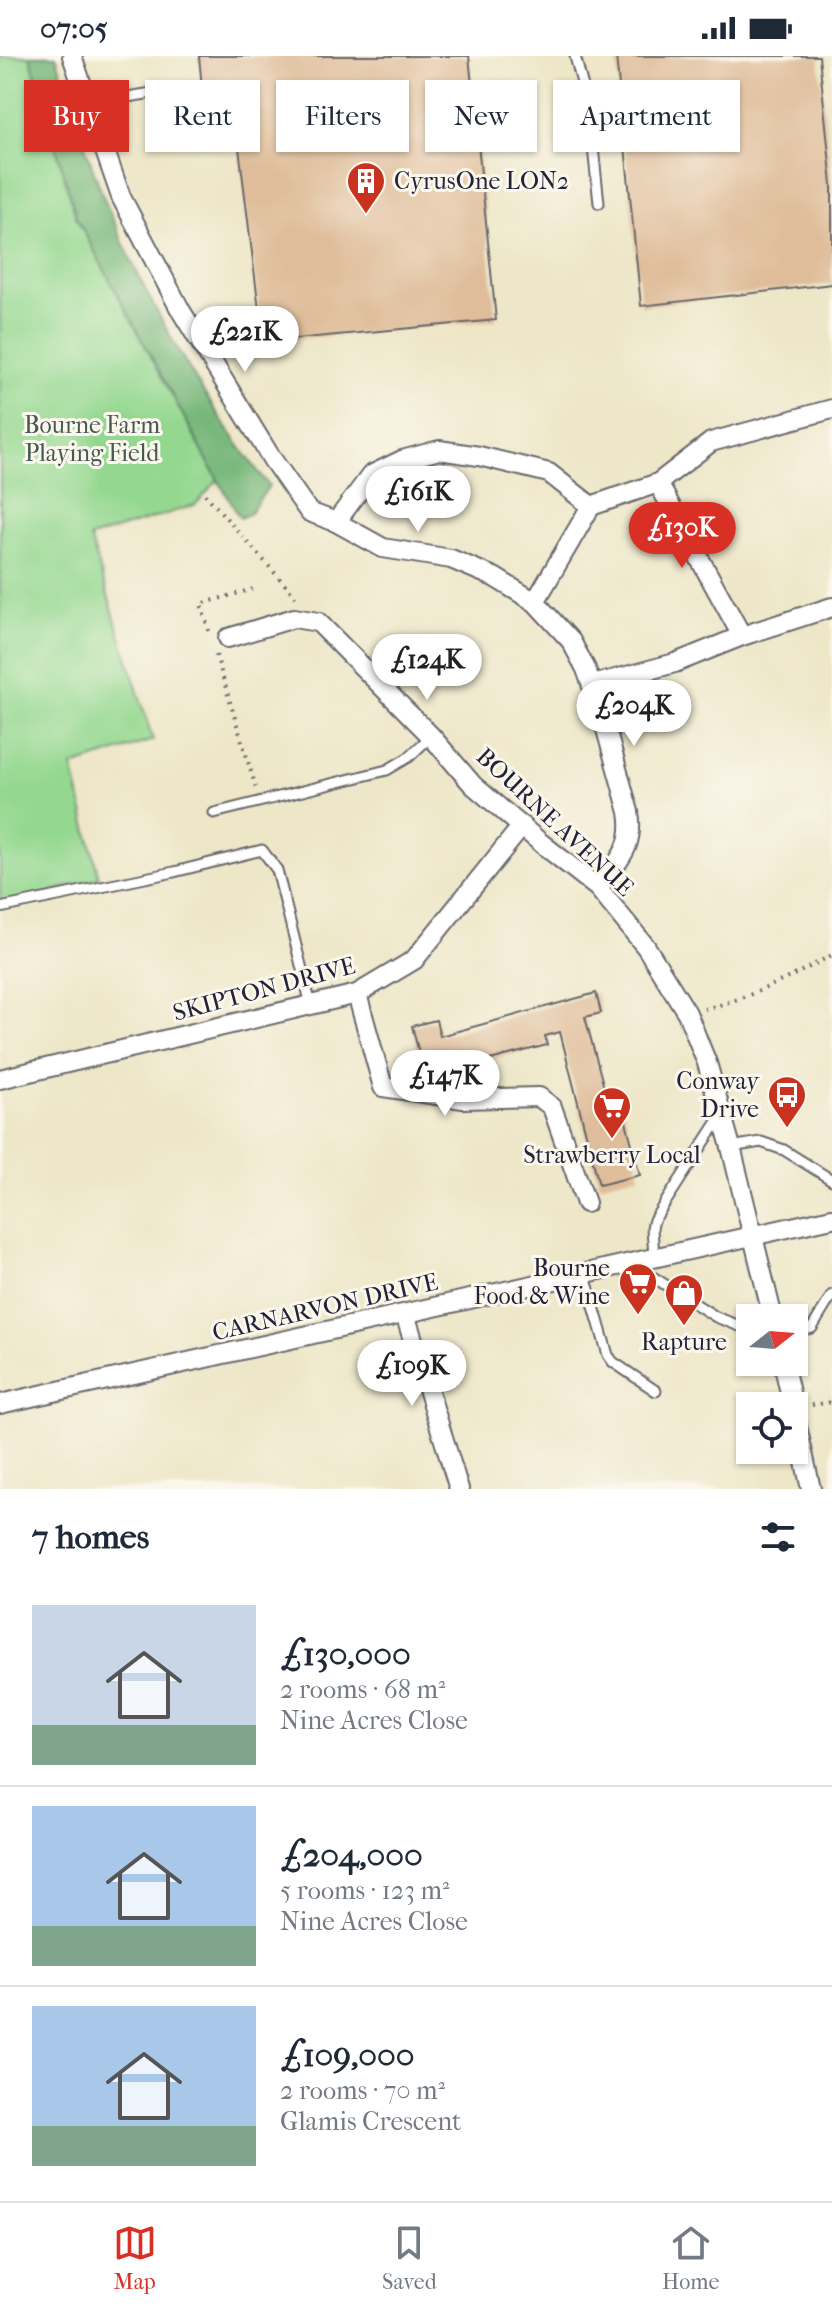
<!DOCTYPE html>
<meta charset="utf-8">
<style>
:root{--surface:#fff;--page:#f6f6f7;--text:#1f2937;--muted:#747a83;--line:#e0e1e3;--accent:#d93025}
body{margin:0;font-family:"IM FELL French Canon",serif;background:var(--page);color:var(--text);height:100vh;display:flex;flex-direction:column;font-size:30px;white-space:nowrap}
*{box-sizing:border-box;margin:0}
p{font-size:26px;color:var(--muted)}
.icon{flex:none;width:44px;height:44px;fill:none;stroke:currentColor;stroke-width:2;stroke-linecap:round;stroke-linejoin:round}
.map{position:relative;height:1433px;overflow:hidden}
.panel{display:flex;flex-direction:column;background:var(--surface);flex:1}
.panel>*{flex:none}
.banner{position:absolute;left:24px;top:24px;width:784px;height:72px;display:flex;gap:16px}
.needle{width:52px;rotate:73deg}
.buttons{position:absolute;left:736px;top:1248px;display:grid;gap:16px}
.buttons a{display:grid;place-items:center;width:72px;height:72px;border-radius:0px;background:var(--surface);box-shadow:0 2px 6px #0004;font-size:40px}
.price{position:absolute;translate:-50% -68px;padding:0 18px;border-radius:28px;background:#fff;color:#222;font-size:26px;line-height:52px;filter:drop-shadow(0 2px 4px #0008)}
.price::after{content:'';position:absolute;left:50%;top:48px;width:24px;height:18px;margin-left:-12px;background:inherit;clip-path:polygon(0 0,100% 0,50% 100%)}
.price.active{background:var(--accent);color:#fff}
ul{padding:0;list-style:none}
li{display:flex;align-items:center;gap:24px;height:200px;padding:0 32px}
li+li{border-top:2px solid var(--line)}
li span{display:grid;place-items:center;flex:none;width:224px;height:160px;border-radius:0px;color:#555}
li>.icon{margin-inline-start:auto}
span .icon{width:96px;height:96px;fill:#fffc;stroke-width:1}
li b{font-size:34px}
h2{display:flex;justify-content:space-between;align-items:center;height:96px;padding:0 32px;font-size:34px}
.tag{padding:0 28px;border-radius:0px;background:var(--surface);box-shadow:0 2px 6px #0004;font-size:28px;line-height:72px}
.tag.active{background:var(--accent);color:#fff}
.status{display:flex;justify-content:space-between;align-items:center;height:56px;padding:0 40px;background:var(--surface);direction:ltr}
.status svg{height:22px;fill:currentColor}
.dock{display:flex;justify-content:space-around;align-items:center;height:112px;border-top:2px solid var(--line);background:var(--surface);font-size:22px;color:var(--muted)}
.dock a{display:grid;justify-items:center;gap:4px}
.dock .active{color:var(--accent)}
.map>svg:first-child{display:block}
</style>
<div class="status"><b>07:05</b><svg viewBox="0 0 49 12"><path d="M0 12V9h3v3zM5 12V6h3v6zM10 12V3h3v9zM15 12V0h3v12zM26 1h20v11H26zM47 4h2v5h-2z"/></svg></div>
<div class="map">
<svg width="832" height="1433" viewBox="0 0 832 1433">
<rect width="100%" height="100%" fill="#fbf7ec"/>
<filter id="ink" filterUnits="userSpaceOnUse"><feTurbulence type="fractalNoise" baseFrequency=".0125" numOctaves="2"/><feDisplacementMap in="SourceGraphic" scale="16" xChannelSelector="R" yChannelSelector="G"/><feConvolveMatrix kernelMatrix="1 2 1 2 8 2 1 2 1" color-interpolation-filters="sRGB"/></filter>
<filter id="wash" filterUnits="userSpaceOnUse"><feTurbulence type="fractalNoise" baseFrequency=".006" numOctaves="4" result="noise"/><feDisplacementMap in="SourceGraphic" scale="32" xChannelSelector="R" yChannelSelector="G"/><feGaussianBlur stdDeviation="1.8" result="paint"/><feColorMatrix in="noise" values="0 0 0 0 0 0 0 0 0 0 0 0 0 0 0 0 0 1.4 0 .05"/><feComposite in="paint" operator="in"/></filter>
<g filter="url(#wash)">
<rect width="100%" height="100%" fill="#ede6c7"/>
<!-- green -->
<polygon fill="#94d890" stroke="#5b7d66" stroke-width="2" points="0,0 30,0 76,161 218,424 195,449 90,482 153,684 72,710 99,822 0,850"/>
<!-- forest -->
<path fill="#77b87a" stroke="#4c6d5a" stroke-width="2" d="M30,0H56C72,48 86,98 105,145C147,247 202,343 269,430L249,458L240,462L218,424L76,161Z"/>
<g id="blocks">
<!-- building -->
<g fill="#dfbd9a">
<polygon points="199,0 469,0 496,264 263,286 234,51 204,53"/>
<polygon points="616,0 819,0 832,129 832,228 641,250"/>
<polygon points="596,937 601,957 585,961 606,1039 618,1035 640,1119 599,1129 560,976 545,980 547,989 452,1014 455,1026 428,1032 412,970 436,964 440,980"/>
</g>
</g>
</g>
<g filter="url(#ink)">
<use href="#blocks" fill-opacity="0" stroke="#69676c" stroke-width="2"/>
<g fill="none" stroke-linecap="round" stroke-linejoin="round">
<defs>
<g id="service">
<polyline points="575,0 589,54 599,147"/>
<polyline points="89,47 159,36"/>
<polyline points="214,757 387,714 409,701 431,680"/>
<polyline points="0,852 174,816 262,794 277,814 311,949"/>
<polyline points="731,1091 761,1086 784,1094 832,1124"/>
<polyline points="654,1200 652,1172 654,1164 722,1059"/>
<polyline points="631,1207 716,1261 750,1274"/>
<polyline points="584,1216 608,1299 613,1306 656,1335"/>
<polyline points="794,1276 812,1272 832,1239"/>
</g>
<g id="minor">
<path d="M72,0L121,141L181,255L272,403L309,456L336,466L383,492L451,503L494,521L535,546L571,585L586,613L602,659L629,756C635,792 618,805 598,832"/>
<polyline points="658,427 742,580"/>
<polyline points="336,466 371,419 402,404 439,394 479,400 549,417 591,450"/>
<polyline points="535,546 591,450 658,427 711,386 832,353"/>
<polyline points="228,582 294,562 318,566 431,680 473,729 541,787 598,832 646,891 687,957 707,1007 731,1091 773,1262"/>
<polyline points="593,629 675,607 742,580 832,551"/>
<polyline points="357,938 383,1031 463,1043 539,1041 552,1051 586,1147"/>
<polyline points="0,1023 357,938 414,904 522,770"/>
<polyline points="405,1258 459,1433"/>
<polyline points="783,1306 793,1350"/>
<polyline points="0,1348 832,1162"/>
<polyline points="794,1357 811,1433"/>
</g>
</defs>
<!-- service casing -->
<use href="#service" stroke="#69676c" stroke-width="13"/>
<!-- minor casing -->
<use href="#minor" stroke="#69676c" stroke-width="22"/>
<!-- path -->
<g stroke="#69676c" stroke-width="4" stroke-dasharray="2 6" stroke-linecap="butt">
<polyline points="205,438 296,541"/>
<polyline points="209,575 201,548 253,533"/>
<polyline points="216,599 256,732"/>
<path d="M704,953C750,942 791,921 832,899"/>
<polyline points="812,1349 832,1346"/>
</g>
<!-- service -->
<use href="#service" stroke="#fff" stroke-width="9"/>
<!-- minor -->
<use href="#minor" stroke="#fff" stroke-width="18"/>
</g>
</g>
<!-- icons -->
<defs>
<symbol id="building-pin" viewBox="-11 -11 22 30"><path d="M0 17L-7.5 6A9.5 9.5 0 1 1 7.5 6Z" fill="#c8321e" stroke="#fbf7ec"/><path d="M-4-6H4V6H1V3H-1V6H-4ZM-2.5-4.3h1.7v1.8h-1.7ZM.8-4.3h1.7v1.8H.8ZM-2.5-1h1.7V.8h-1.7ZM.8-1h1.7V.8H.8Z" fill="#fff"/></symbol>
<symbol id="bus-pin" viewBox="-11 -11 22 30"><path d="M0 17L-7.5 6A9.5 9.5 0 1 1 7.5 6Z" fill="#c8321e" stroke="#fbf7ec"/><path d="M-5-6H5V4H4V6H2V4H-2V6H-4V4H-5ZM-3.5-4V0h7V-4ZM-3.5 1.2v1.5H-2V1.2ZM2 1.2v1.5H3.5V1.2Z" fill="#fff"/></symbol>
<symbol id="supermarket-pin" viewBox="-11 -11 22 30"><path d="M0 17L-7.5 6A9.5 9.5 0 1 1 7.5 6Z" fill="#c8321e" stroke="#fbf7ec"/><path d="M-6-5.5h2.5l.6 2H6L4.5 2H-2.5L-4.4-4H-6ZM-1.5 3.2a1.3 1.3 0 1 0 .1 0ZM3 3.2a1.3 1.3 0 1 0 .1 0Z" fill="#fff"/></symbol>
<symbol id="shop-pin" viewBox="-11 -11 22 30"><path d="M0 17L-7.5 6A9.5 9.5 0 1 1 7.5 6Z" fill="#c8321e" stroke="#fbf7ec"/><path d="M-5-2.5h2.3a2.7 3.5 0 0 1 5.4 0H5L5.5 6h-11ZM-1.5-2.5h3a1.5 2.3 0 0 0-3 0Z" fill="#fff"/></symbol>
</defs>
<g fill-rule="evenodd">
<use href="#building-pin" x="344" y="103" width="44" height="60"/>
<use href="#bus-pin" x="765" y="1017" width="44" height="60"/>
<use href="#supermarket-pin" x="590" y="1028" width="44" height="60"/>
<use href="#supermarket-pin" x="616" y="1204" width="44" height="60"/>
<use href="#shop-pin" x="662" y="1215" width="44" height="60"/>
</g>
<g text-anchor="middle" stroke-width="6" stroke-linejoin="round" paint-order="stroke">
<!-- poi labels -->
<g font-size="24" fill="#22223b" stroke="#fbf7ec" text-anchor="end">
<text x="394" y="133" text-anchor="start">CyrusOne LON2</text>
<text x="759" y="1033">Conway<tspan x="759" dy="28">Drive</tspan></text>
<text x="612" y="1107" text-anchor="middle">Strawberry Local</text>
<text x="610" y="1220">Bourne<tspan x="610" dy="28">Food &amp; Wine</tspan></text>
<text x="684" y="1294" text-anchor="middle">Rapture</text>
</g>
<!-- park labels -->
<g font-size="24" fill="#445954" stroke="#fbf7ec">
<text x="92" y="377">Bourne Farm<tspan x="92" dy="28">Playing Field</tspan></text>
</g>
<!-- street labels -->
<g font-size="24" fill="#22223b" stroke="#fbf7ec">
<text transform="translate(555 766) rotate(43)" y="8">BOURNE AVENUE</text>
<text transform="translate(264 933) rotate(-15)" y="8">SKIPTON DRIVE</text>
<text transform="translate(325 1251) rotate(-13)" y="8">CARNARVON DRIVE</text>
</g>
</g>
</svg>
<div class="buttons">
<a><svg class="needle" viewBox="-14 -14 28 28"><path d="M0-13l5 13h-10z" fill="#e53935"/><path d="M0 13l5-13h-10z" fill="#747a83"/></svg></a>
<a><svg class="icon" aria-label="locate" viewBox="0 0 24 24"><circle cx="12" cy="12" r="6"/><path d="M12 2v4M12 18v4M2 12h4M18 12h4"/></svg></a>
</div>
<b class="price" style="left:245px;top:318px">£221K</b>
<b class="price" style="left:418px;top:478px">£161K</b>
<b class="price active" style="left:682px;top:514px">£130K</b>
<b class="price" style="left:427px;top:646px">£124K</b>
<b class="price" style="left:634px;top:692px">£204K</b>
<b class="price" style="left:445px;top:1062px">£147K</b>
<b class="price" style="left:412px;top:1352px">£109K</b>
<div class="banner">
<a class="tag active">Buy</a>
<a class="tag">Rent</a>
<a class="tag">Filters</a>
<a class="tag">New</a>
<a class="tag">Apartment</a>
</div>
</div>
<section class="panel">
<h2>7 homes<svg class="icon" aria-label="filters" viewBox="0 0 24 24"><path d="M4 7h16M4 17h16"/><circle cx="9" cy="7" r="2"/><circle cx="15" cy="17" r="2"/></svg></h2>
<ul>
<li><span style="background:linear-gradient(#c9d6e8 75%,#7fa58c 0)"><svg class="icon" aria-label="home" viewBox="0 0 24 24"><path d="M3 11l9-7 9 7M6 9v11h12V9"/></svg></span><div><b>£130,000</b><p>2 rooms · 68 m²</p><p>Nine Acres Close</p></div></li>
<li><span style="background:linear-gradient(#a9c7e8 75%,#7fa58c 0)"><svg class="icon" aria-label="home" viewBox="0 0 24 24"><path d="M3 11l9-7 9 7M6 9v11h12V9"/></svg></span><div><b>£204,000</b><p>5 rooms · 123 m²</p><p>Nine Acres Close</p></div></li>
<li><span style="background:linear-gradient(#a9c7e8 75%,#7fa58c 0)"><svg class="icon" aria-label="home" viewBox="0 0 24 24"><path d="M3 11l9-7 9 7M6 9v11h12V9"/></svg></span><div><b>£109,000</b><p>2 rooms · 70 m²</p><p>Glamis Crescent</p></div></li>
</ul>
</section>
<nav class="dock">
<a class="active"><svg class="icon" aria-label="map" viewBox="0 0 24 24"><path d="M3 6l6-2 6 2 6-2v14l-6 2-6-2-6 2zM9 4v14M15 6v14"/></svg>Map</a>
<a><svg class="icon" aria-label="saved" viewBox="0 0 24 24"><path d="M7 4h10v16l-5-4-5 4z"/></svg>Saved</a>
<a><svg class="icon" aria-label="home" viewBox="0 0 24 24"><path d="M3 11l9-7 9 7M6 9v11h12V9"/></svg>Home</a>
</nav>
